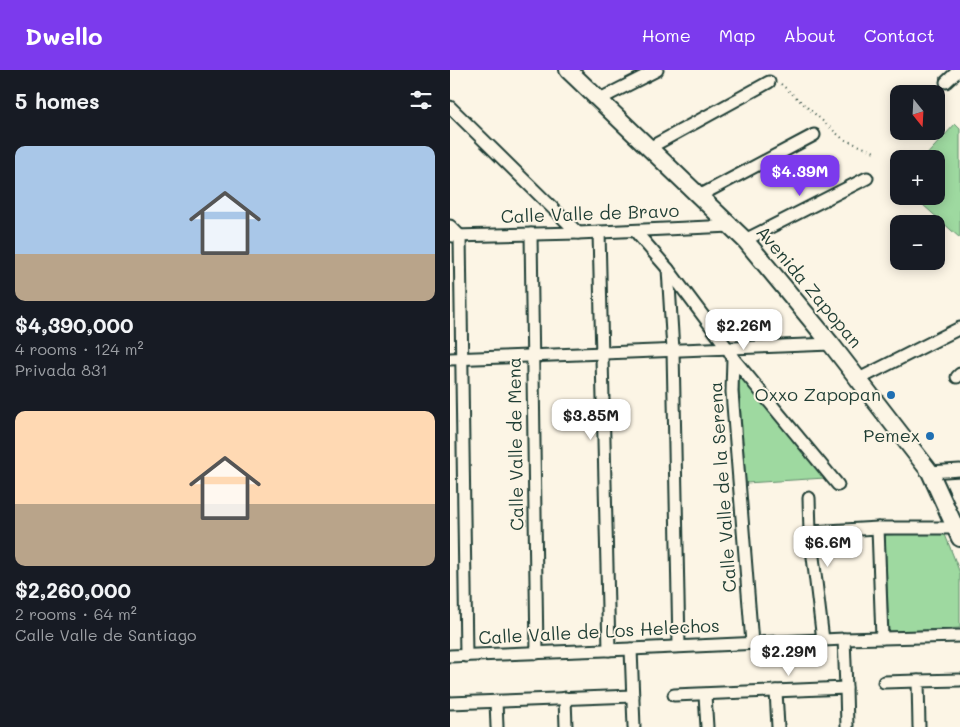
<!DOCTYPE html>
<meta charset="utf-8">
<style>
:root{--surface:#171b24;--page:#20242c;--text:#f1f3f6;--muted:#9ea1a6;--accent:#7c3aed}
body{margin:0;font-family:Mali,sans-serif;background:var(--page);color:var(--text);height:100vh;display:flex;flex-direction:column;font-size:19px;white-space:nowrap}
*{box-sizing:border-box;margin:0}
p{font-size:16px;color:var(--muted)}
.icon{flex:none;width:28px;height:28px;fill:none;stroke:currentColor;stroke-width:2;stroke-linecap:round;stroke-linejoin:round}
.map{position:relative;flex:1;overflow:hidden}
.side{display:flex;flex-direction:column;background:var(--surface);width:450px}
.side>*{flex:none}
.needle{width:32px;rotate:162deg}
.buttons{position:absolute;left:440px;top:15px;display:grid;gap:10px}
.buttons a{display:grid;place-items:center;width:55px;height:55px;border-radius:10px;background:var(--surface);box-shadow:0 2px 12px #0003;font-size:25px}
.price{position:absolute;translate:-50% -42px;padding:0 11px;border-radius:10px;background:#fff;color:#222;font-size:16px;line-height:32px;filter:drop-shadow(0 1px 2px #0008)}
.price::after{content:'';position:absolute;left:50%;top:30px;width:15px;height:11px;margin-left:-8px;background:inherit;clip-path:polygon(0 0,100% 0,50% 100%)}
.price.current{background:var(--accent);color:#fff}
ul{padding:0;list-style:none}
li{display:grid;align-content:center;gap:10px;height:265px;padding:0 15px}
li span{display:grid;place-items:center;height:155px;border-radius:10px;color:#555}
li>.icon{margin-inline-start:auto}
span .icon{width:90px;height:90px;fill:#fffc;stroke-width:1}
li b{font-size:21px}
h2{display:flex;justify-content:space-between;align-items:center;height:60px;padding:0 15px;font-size:21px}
header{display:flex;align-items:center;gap:30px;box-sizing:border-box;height:70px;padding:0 25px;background:var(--accent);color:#fff}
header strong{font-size:24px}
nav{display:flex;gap:28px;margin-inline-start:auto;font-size:18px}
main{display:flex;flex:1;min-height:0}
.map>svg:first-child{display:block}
</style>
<header>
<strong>Dwello</strong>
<nav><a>Home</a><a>Map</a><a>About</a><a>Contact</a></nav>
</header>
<main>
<section class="side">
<h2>5 homes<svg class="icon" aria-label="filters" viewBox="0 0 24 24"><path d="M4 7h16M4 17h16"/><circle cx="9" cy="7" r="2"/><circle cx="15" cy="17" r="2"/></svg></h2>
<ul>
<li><span style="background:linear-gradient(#a9c7e8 70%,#b9a48a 0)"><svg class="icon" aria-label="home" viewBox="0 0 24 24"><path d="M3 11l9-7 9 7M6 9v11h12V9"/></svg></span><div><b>$4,390,000</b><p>4 rooms · 124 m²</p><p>Privada 831</p></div></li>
<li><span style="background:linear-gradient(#ffd9b3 60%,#b9a48a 0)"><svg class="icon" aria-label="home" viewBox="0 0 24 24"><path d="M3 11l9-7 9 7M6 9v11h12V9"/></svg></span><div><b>$2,260,000</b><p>2 rooms · 64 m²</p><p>Calle Valle de Santiago</p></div></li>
</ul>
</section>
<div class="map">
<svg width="510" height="657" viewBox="0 0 510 657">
<rect width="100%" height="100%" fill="#fcf5e5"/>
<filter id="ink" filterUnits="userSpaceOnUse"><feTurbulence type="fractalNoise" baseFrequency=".02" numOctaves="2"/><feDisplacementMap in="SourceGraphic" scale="10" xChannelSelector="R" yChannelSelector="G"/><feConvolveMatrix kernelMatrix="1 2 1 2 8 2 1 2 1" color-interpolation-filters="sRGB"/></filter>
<g filter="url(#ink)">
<!-- green -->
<g fill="#9ed9a0" stroke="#5e8b6a">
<polygon points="505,54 510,59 510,168 463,126 486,126 486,89 473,89"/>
<polygon points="288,303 375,408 296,413"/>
<polygon points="494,462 510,503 510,558 439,562 435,465"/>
</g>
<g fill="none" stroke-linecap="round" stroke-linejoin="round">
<defs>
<g id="minor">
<polyline points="496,12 509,0"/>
<polyline points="148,30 207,0"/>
<polyline points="0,37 128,163"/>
<polyline points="199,78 319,12"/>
<polyline points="249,126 364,65"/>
<polyline points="0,156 10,166 16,586"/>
<polyline points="185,161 218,199 278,279 283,288 388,415"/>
<polyline points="149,162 159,580"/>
<polyline points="81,164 87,583"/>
<polyline points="3,166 128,163 281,156"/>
<polyline points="295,170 417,108"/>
<polyline points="218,199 223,280 229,576"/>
<polyline points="283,288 282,322 287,385 302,573"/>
<polyline points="0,289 381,274"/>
<polyline points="507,307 510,304"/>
<polyline points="409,309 510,258"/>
<polyline points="480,402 510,400"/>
<polyline points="359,428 360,462 373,570"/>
<polyline points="428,458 432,568"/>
<polyline points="360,462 428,458 505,458"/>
<polyline points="394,569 396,618"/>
<polyline points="181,579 184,657"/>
<polyline points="0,586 181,579 394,569 510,566"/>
<polyline points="434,612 468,611"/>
<polyline points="326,621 328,657"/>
<polyline points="224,625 396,618 397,657"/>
<polyline points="255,625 257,657"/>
<polyline points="115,628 116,657"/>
<polyline points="46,631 47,657"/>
<polyline points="0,633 183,626"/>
<polyline points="469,657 468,611 510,610"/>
</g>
<polyline id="secondary" points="118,0 295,170 381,274 480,402 510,468"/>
</defs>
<!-- minor casing -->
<use href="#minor" stroke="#1f3d34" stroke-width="15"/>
<!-- secondary casing -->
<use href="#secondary" stroke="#1f3d34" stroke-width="20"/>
<!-- path -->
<polyline stroke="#1f3d34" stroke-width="2" stroke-dasharray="1 4" stroke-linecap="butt" points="331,14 393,69 427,83"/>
<!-- minor -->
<use href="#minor" stroke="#fcf5e5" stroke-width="11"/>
<!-- secondary -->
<use href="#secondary" stroke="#fcf5e5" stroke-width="16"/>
</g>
</g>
<!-- markers -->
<g fill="#1f6fb2" stroke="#fcf5e5" stroke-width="2">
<circle cx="441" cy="325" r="5"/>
<circle cx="480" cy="366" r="5"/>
</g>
<g text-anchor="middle" stroke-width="4" stroke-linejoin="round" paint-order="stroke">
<!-- street labels -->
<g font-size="18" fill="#1f3d34" stroke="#fcf5e5">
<text transform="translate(140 144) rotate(-2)" y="6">Calle Valle de Bravo</text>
<text transform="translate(359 217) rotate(50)" y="6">Avenida Zapopan</text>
<text transform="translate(66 374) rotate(-91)" y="6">Calle Valle de Mena</text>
<text transform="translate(273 417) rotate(-94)" y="6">Calle Valle de la Serena</text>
<text transform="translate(149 562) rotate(-3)" y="6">Calle Valle de Los Helechos</text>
</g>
<!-- poi labels -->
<g font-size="18" fill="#1f3d34" stroke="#fcf5e5" text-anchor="end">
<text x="431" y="331">Oxxo Zapopan</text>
<text x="470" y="372">Pemex</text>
</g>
</g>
</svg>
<div class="buttons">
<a><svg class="needle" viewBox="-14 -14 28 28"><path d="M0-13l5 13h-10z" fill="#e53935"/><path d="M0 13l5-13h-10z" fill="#9ea1a6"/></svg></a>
<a>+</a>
<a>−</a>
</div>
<b class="price current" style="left:350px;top:127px">$4.39M</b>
<b class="price" style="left:294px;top:281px">$2.26M</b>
<b class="price" style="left:141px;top:371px">$3.85M</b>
<b class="price" style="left:378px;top:498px">$6.6M</b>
<b class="price" style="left:339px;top:607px">$2.29M</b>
</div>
</main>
